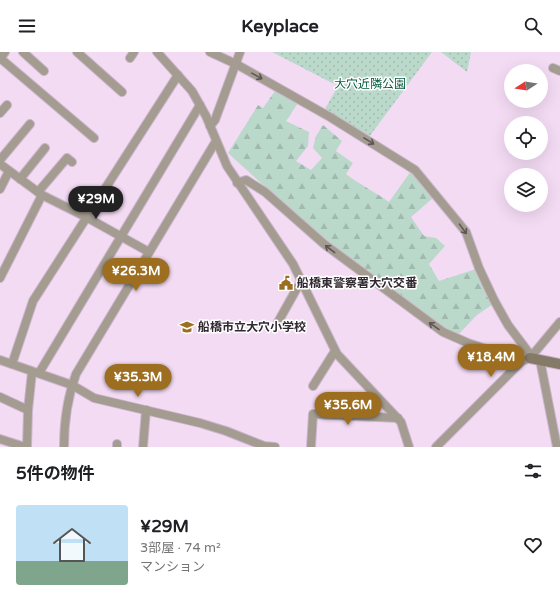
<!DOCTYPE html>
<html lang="ja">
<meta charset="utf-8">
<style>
:root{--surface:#fff;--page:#f6f6f6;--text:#202124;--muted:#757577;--accent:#9d6e20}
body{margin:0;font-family:"Varela Round","Noto Sans JP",sans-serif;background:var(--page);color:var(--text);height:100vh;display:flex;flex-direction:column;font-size:15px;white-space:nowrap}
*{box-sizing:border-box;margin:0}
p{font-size:13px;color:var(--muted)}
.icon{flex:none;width:22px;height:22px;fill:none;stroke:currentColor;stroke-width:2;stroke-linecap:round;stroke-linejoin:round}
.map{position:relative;height:395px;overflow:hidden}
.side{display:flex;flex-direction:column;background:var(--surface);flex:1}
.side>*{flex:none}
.needle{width:26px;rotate:258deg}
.tools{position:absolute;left:504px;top:12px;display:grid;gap:8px}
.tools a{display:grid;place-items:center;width:44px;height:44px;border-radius:50%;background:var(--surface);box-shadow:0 4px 16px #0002;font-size:20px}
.price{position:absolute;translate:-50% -34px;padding:0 9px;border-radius:14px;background:var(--accent);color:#fff;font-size:13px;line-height:26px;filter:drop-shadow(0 1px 2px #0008)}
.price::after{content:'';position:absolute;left:50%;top:24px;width:12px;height:9px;margin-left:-6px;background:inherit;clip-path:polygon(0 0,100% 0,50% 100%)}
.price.active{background:#222;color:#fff}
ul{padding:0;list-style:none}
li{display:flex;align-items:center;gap:12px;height:100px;padding:0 16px}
li span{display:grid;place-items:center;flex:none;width:112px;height:80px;border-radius:4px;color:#555}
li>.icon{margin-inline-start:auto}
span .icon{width:48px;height:48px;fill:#fffc;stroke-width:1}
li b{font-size:17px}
h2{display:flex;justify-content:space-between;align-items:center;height:48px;padding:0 16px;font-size:17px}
header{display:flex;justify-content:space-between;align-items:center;height:52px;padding:0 16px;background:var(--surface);font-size:18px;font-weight:700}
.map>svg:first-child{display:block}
</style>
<header><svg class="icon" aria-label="menu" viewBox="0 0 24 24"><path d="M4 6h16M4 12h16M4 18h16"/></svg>Keyplace<svg class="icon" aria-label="search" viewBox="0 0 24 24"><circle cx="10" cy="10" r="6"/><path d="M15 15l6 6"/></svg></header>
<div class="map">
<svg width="560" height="395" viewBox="0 0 560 395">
<defs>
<pattern id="forest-firs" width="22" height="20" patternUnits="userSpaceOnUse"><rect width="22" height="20" fill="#bbd9cb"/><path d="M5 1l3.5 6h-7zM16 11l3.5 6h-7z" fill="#a1baaf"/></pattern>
<pattern id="park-dots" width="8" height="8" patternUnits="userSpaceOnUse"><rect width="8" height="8" fill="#bbd9cb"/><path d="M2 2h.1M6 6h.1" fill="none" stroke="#a1baaf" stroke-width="1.8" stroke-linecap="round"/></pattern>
</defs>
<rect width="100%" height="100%" fill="#f3dbf4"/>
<!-- forest -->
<path fill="url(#forest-firs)" d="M275,39L298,51L286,69L309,80L308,94L296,109L311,118L322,106L313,96L316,84L323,73L342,89L336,99L353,111L346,122C359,132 375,140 389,150L411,119L433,146L411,165L424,184L436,186L445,194L429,212L439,229L476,217L493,252L477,263L458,283L443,275L327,191L228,101L258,53L263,56Z"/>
<!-- park -->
<g fill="url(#park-dots)">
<polygon points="272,0 432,0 369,85 325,57 338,34"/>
<polygon points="441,0 471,0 467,20"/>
</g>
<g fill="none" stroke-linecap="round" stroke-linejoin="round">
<defs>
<g id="street">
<polyline points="23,0 44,19"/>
<polyline points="77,0 122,40"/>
<polyline points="157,0 192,39 206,64 227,114 293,212 337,302 401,370 409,395"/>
<polyline points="210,0 236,12 330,65 415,118 466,180 479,216 494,248 508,273 529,301 530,306"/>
<polyline points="0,6 94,86"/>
<polyline points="130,6 134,0"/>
<polyline points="0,7 5,0"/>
<polyline points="553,16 560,19"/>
<polyline points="0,61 7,53"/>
<polyline points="210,74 215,68 240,0"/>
<polyline points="0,108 30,72"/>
<polyline points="0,112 42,143 86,165 149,200"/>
<polyline points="20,127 45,96"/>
<polyline points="237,131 246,128 265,140 324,192 443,280 468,291 522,309"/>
<polyline points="0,137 9,119"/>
<polyline points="38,140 67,106 72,110"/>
<polyline points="0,226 42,143"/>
<polyline points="278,270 301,229"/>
<polyline points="0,308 72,333 94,346 200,371 226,379 264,394 275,395"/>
<polyline points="540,308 557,395"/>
<polyline points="12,312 33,249 178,23"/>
<polyline points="39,321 200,53"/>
<polyline points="313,334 335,299"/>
<polyline points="0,345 28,358"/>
<polyline points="0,387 25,395"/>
<polyline points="27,395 28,358 32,320"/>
<path d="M64,395C64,371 68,344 76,322L216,89"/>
<polyline points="117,395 117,392"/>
<polyline points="143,395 146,358"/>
<polyline points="311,395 313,362 398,366"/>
<polyline points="436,395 522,309 530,306 560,270"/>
</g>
<polyline id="secondary" points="530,306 560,312"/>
</defs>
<!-- street casing -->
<use href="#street" stroke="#ccb7cd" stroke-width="10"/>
<!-- secondary casing -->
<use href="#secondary" stroke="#ccb7cd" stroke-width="12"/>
<!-- street -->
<use href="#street" stroke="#a49c90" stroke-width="8"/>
<!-- secondary -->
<use href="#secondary" stroke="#857968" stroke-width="10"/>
</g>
<!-- one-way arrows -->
<defs><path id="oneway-shaft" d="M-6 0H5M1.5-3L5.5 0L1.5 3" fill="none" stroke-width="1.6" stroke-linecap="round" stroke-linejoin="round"/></defs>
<g stroke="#5f5657">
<use href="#oneway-shaft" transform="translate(257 24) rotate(29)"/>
<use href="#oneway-shaft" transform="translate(369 89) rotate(32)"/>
<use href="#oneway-shaft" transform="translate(463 177) rotate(54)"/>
<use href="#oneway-shaft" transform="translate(330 197) rotate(-143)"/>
<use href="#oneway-shaft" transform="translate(434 274) rotate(-145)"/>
</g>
<!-- icons -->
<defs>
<symbol id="civic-bare" viewBox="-9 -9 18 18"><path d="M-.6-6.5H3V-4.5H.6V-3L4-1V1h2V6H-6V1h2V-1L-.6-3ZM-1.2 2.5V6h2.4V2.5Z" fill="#9d6e20" stroke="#fff" stroke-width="2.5" paint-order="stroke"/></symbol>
<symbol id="school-bare" viewBox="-9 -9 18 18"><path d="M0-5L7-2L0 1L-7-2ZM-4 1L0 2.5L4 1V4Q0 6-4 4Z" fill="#9d6e20" stroke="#fff" stroke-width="2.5" paint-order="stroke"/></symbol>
</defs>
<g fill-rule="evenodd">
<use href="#civic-bare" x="276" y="221" width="20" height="20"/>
<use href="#school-bare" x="177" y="265" width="20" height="20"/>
</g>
<g text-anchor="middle" stroke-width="3" stroke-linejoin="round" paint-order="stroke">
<!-- park labels -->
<g font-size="12" fill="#085a40" stroke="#fff">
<text x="370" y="36">大穴近隣公園</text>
</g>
<!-- poi labels -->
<g font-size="12" font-weight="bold" fill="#312831" stroke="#fff" text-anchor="start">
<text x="297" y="235">船橋東警察署大穴交番</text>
<text x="198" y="279">船橋市立大穴小学校</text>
</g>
</g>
</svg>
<div class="tools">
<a><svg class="needle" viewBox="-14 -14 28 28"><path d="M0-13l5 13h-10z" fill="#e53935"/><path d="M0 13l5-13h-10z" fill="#757577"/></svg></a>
<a><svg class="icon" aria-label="locate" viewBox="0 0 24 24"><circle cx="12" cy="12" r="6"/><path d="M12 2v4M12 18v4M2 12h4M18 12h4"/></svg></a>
<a><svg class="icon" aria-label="layers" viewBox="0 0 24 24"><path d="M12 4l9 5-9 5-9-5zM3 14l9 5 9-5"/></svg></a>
</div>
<b class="price active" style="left:96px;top:168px">¥29M</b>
<b class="price" style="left:136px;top:240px">¥26.3M</b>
<b class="price" style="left:491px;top:326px">¥18.4M</b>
<b class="price" style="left:138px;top:346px">¥35.3M</b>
<b class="price" style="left:348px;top:374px">¥35.6M</b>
</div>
<section class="side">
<h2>5件の物件<svg class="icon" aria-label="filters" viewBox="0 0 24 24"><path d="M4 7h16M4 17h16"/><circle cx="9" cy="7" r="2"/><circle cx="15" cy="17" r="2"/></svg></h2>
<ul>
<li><span style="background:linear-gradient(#bfe0f5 70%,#7fa58c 0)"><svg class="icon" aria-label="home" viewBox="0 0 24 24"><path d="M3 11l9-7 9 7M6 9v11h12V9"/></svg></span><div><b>¥29M</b><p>3部屋 · 74 m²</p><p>マンション</p></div><svg class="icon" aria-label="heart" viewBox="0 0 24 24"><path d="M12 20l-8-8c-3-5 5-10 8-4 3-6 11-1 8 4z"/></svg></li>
</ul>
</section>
